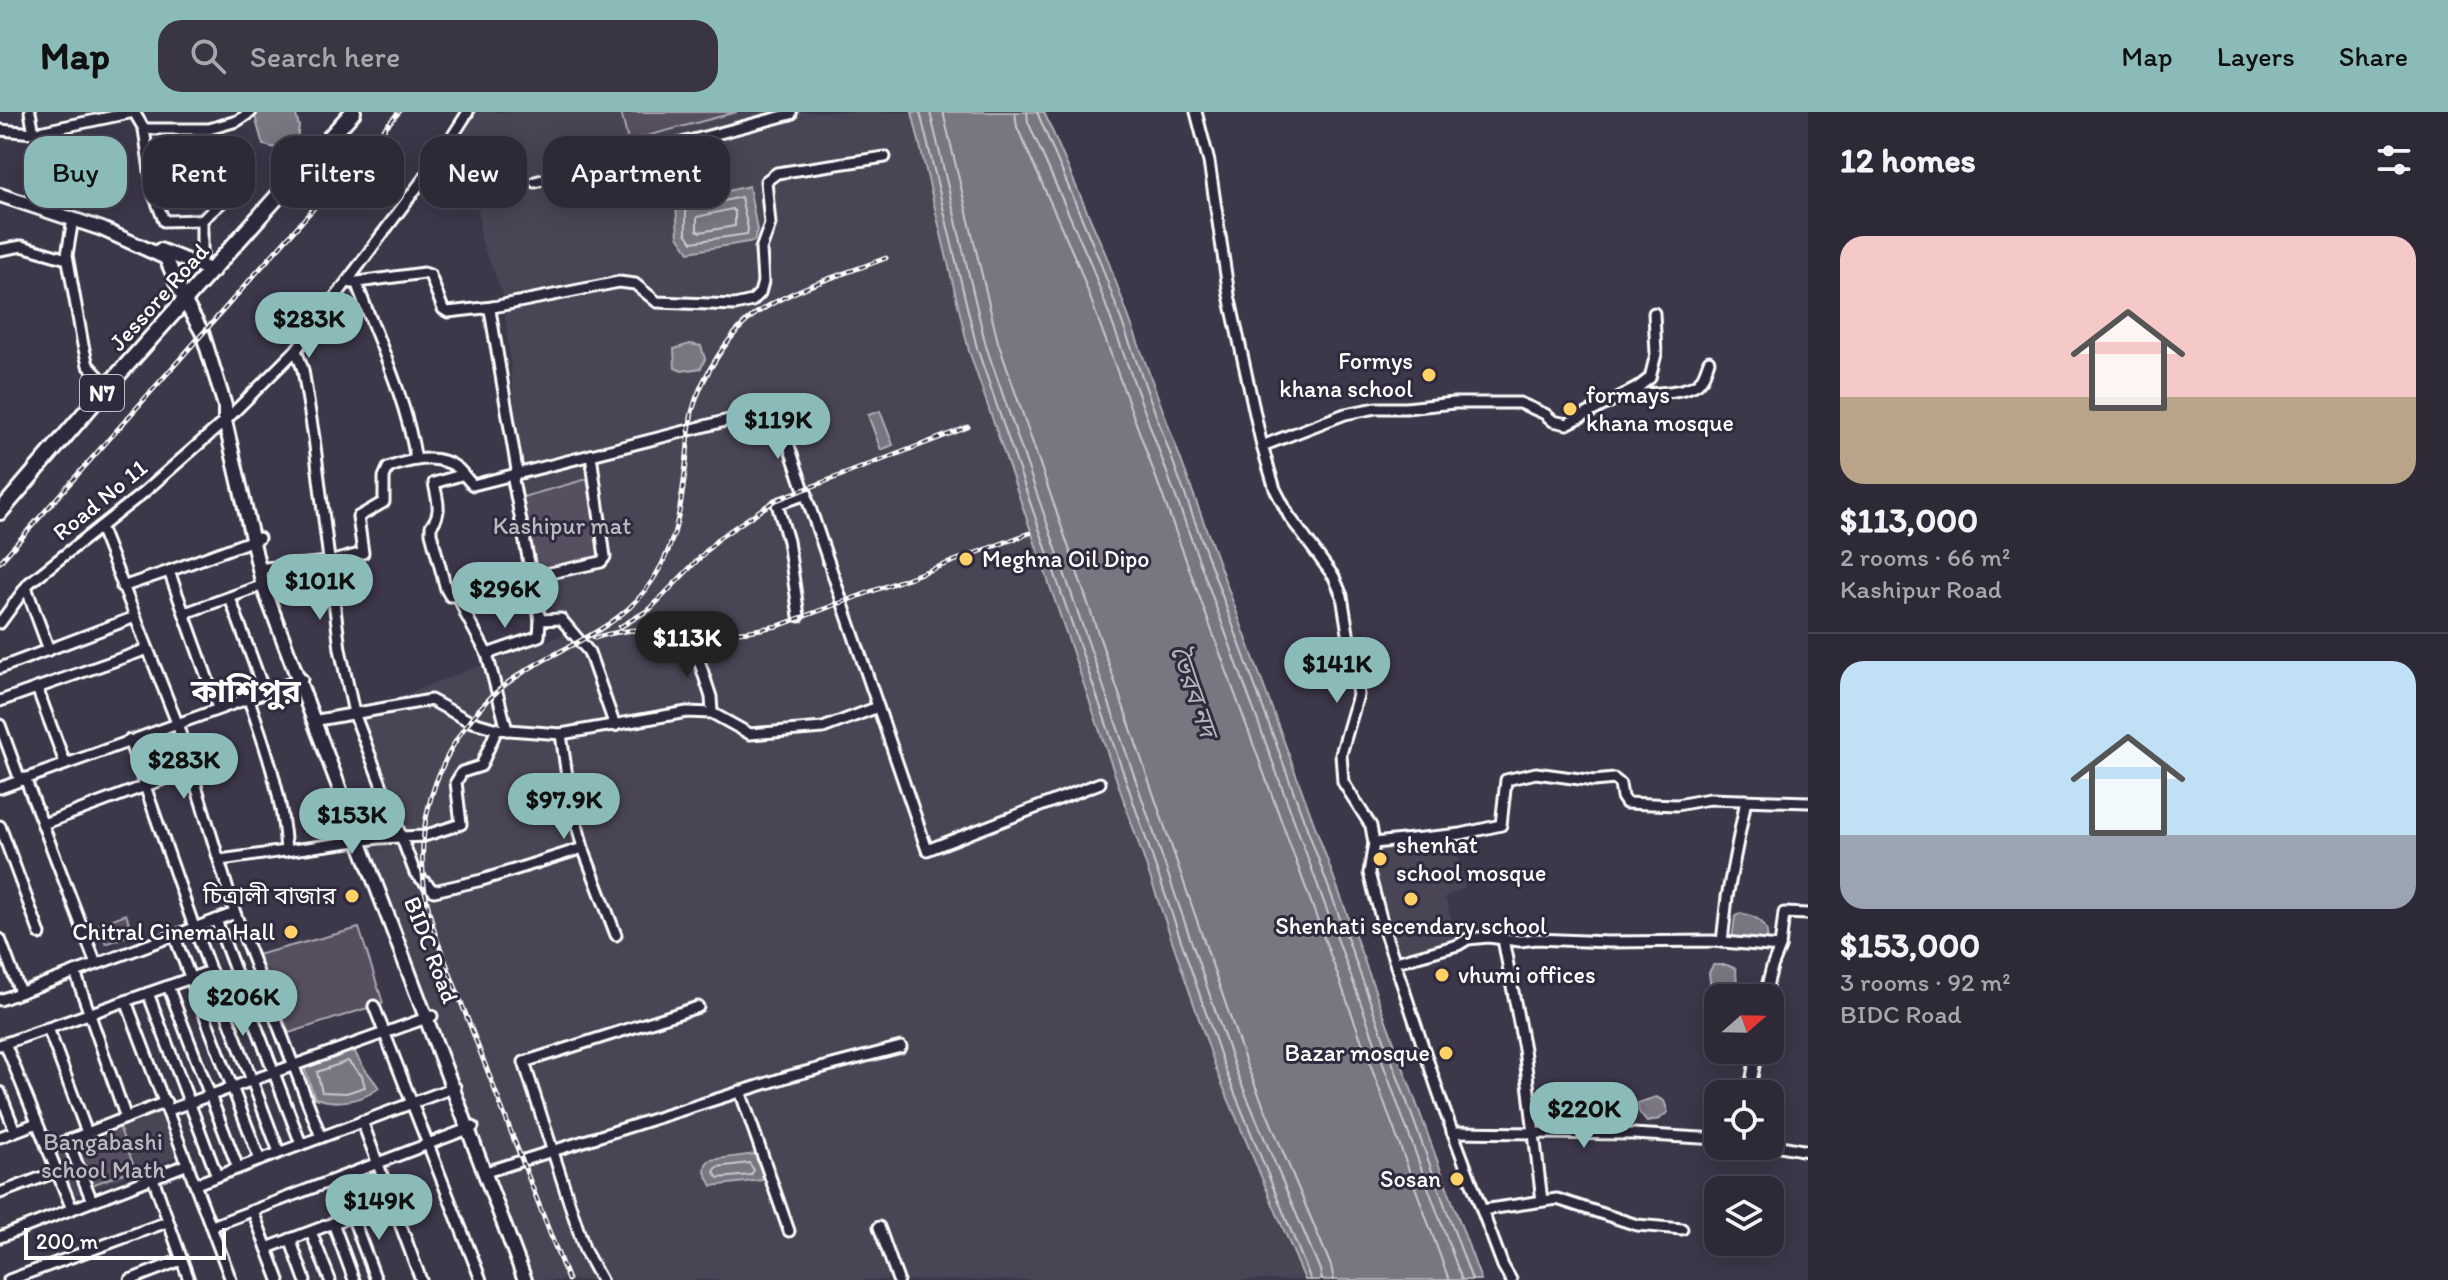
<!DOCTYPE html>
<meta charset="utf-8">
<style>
:root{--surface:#2d2937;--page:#393542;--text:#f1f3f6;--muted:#a7a6ad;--line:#484552;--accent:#8bbbb9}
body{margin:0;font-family:Itim,"Noto Sans Bengali",sans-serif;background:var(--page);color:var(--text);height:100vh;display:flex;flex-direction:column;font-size:30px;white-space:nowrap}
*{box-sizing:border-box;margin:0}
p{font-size:26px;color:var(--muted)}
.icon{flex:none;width:44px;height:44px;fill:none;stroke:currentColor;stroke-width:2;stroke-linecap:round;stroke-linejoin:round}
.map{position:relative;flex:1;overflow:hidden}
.drawer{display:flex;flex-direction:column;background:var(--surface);width:640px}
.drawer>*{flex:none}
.top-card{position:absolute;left:24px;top:24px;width:760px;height:72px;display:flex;gap:16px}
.needle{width:52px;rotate:70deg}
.fabs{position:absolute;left:1704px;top:872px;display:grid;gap:16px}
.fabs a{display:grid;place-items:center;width:80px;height:80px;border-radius:16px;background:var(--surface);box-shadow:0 4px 20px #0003,0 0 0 2px var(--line);font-size:40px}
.scale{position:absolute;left:24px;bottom:20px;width:202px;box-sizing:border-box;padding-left:8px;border:4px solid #fff;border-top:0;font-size:22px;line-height:28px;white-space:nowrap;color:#fff;-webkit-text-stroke:6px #2f2a3d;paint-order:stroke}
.price{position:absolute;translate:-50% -68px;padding:0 18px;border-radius:28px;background:var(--accent);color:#111;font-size:26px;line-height:52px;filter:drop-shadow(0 2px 4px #0008)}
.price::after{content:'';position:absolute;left:50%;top:48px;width:24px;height:18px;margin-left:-12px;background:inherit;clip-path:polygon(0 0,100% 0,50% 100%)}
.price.active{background:#222;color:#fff}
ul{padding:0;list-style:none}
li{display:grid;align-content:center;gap:16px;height:424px;padding:0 32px}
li+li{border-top:2px solid var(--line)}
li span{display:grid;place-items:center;height:248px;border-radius:24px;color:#555}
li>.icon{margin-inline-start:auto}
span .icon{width:144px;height:144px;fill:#fffc;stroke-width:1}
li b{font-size:34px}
h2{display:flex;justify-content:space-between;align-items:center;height:96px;padding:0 32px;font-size:34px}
.tag{padding:0 28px;border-radius:24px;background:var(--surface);box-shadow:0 4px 20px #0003,0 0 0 2px var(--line);font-size:28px;line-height:72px}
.tag.active{background:var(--accent);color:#111}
header{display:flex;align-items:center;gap:48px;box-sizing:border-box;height:112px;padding:0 40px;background:var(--accent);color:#111}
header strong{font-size:38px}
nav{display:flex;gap:44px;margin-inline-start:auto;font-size:28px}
.search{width:560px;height:72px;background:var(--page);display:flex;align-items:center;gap:20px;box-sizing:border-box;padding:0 28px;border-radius:24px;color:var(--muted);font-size:30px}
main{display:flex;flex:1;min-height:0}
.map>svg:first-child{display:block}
</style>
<header>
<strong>Map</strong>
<div class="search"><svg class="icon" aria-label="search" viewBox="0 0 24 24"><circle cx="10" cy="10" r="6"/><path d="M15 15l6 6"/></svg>Search here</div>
<nav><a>Map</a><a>Layers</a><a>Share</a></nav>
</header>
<main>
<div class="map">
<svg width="1808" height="1168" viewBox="0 0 1808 1168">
<rect width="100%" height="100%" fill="#3c3749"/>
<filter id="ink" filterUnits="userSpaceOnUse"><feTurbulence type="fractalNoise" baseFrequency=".0125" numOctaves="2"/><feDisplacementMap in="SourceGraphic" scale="16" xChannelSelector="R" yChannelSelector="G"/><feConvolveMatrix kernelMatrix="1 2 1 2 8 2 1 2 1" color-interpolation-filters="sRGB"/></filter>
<g filter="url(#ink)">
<!-- built -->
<g fill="#494455">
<polygon points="468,0 912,0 969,239 1146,754 1158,778 1156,781 1219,965 1303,1168 530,1168 366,729 400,724 354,601 568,521 532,465 503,183 481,129 478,94 446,32"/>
<polygon points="1453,723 1465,776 1445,785 1458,831 1397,850 1372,762 1377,736"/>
<polygon points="160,986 183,1042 69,1086 46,1030"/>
</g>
<!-- green -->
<g fill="#555060" stroke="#aaa8b0" stroke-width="2">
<polygon points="621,0 737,0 628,29"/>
<polygon points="587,367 601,444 595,449 536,461 523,385"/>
<polygon points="126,802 133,822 106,832 99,812"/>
<polygon points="359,816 383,891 289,921 257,843"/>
<polygon points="118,1012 135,1057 89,1074 72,1029"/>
</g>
<!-- water -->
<g fill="#797682" stroke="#afadb4" stroke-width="2">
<polygon points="258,0 295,0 299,14 297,28 280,37 263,33 254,1"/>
<polygon points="912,0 1044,0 1106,143 1481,1168 1305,1168 1219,965 969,239"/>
<polygon points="749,74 757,118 754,129 689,140 678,124 676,91"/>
<polygon points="690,232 701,234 705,247 701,256 682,259 675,256 674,237"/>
<polygon points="880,299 893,333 881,338 868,303"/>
<path d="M1740,801C1757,804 1770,811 1767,830L1732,827L1735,805Z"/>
<polygon points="1713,853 1727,853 1736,857 1737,875 1733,879 1711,877 1709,861"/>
<path d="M354,937C359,953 370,962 379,976C360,990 337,993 315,986L304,955Z"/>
<polygon points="1656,985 1664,989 1668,1000 1659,1007 1647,1010 1639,1000 1638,991"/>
<polygon points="755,1042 763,1060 762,1068 712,1074 705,1060 706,1052 710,1048"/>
</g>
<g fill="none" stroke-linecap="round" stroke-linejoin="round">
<!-- shore -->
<g stroke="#c9c8cd" stroke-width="2">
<polyline points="920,0 977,236 1227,962 1311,1168"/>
<polyline points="930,0 986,234 1236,959 1320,1158 1322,1168"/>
<polyline points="943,0 998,230 1247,954 1331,1154 1334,1168"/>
<polyline points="1015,0 1017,15 1079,155 1449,1168"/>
<polyline points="1027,0 1028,10 1090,150 1462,1168"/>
<polyline points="1037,0 1099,147 1472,1168"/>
<polygon points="741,85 748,117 747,122 692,130 686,121 686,98"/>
<polygon points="732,97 735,100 735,114 700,120 697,118 697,105"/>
<polygon points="348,949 362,964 365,975 346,981 322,980 317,960"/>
<polygon points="749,1051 754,1058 751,1063 718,1066 714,1060 717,1055"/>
</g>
<defs>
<g id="minor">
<polyline points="30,0 34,21"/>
<polyline points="134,0 144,17 153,80 164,109 202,108"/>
<polyline points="1196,0 1209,50 1229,183 1262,334 1275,377 1289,404 1334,465 1342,484 1358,583 1341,642 1343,670 1371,714 1374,731 1369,761 1385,821 1444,997 1503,1154 1511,1168"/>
<polyline points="144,17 209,17 237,9 251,0"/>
<polyline points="0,18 34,21 134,0"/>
<polyline points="535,70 791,2 791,0"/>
<polyline points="73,107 67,143 83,233 88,253 108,274"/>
<polyline points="0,138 22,134 67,147"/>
<polyline points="199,155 202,144 202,108 247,68"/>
<path d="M356,170C378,228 406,286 416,348"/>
<polyline points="351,171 424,161 430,163 443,197 448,200 493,195"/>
<polyline points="296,238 303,258 314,326 340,537 354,601 415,761 434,779 482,768 583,736"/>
<path d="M1629,282C1646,282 1683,281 1697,272C1704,267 1706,257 1709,249"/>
<polyline points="1262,334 1345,302 1376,296 1406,296 1454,291 1520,291 1545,302 1553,309 1567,312 1637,276 1650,266 1656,242 1654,201"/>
<path d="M461,363L434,371C437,388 443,400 431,414V421L446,477L450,484L458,483L466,503L487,542L507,618"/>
<polyline points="100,415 177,611 235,801 321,1025"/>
<path d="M265,456L329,450L363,441L358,405L384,390V365L388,356C408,348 437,341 456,355C462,359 467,368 473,373L776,296L927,738L1100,671"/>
<polyline points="169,459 259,426"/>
<polyline points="532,465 601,450 605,445 591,343"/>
<polyline points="26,475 49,538"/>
<polyline points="122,475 169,459 218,596"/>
<polyline points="230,486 264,579"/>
<polyline points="185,501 269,471"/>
<polyline points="799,504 788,429 777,392 807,382"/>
<polyline points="0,511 29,471 143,381 225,309 296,238 438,47 468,0"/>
<polyline points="692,527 711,585 712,601"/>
<polyline points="487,542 539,524 540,508"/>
<polyline points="0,556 135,505"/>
<polyline points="37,576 65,651"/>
<path d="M248,585C266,636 283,685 286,739"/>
<polyline points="0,589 148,537"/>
<polyline points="318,608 431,588 469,609 497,617 561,622 687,600 712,601 750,622 823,616 878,595"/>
<polyline points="0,613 20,668"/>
<polyline points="615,614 589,540 561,507 540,508 513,368 517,358 490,198 493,195 619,170 635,172 657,190 735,193 752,189 760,181 763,170 761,137 770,112 766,69 777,61 885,45"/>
<polyline points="561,622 570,686 583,736 616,823"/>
<polyline points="129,628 194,815 279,1040"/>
<polyline points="25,666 96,852"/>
<polyline points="0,676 302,567"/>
<polyline points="43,712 191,657"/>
<polyline points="0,714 40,822"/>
<polyline points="1374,731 1461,722 1501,713 1506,668 1536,661 1594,669 1614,667 1620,672 1622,685 1626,691 1677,693 1709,687 1808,690"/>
<polyline points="220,748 379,726 424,724 461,712 456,670 462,660 481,654 497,617"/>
<polyline points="216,808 301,1032"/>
<polyline points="174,823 260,1048"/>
<polyline points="0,827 20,880"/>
<polyline points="1503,827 1524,937 1542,1089"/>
<polyline points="1722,830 1727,785 1746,688"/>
<polyline points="1396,850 1458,833 1468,827 1488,825 1520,829 1536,827 1608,830 1712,829 1780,835 1784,801 1808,802"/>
<polyline points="75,860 126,1006"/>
<polyline points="168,874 238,1056"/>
<polyline points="148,881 217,1064"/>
<polyline points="1764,886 1772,855 1780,835"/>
<polyline points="0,888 235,801"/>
<polyline points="126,889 231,1168"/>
<polyline points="374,894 481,1168"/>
<polyline points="48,916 87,1021"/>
<polyline points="5,931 72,1097"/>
<polyline points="0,933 211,859"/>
<polyline points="740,979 789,1119"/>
<polyline points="0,980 15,1019"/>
<polyline points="1749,982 1757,938"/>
<polyline points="169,998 432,904"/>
<polyline points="362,1009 421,1168"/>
<polyline points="1452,1020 1633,1022 1718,1027"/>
<polyline points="0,1025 37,1011"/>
<polyline points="68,1029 92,1089"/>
<polyline points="1770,1032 1808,1039"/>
<polyline points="47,1037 166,990"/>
<polyline points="489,1059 790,964 901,935"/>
<polyline points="153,1066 189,1168"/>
<polyline points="196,1072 455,975"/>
<polyline points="0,1081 56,1060"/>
<polyline points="1482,1098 1557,1087 1637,1113 1682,1117"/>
<polyline points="254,1102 279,1168"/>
<polyline points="352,1104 376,1168"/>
<polyline points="333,1111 354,1168"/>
<polyline points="212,1114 473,1015"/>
<polyline points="879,1115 898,1168"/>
<polyline points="311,1120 330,1168"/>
<polyline points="0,1125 188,1052"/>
<polyline points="290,1127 305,1168"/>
<polyline points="267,1136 392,1089"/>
<polyline points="9,1168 167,1110"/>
<polyline points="130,1168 181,1148"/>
<polyline points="601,1168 585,1139 524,950 698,895"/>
</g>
<g id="major">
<polyline points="0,83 102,117 166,146 185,190 202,220 225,294 225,309 263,474 525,1168"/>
<polyline points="160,138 213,159"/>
</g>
<polyline id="highway" points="0,400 108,274 353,0"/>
</defs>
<!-- minor casing -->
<use href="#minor" stroke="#fff" stroke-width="15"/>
<!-- major casing -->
<use href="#major" stroke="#fff" stroke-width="18"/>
<!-- highway casing -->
<use href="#highway" stroke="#fff" stroke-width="20"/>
<!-- minor -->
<use href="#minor" stroke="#2f2a3d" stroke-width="9"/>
<!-- major -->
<use href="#major" stroke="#2f2a3d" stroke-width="12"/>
<!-- highway -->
<use href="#highway" stroke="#2f2a3d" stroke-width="14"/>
<defs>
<g id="rail">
<polyline points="0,450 399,0"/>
<polyline points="620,515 650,497 719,426 774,389 968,315"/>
<path d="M594,526C643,510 686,521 736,520C750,520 764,516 778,514L1030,421"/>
<path d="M568,1168L436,825C430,803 424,783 423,760C418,681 457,601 525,559C565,534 614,518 645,479C673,443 680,405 685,360C688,341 688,319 692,300C701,265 731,216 763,197C800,174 845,162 886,146"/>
</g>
</defs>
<!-- rail casing -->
<use href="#rail" stroke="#fff" stroke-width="5"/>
<!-- rail -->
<use href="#rail" stroke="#2f2a3d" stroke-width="2" stroke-dasharray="6" stroke-linecap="butt"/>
</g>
</g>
<!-- markers -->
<g fill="#ffd166" stroke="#2f2a3d" stroke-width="3">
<circle cx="1429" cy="263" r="8"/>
<circle cx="1570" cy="297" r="8"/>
<circle cx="966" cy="447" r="8"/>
<circle cx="1380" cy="747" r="8"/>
<circle cx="352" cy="784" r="8"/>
<circle cx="1411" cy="787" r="8"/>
<circle cx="291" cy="820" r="8"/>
<circle cx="1442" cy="863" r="8"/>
<circle cx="1446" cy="941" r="8"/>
<circle cx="1457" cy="1067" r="8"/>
</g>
<g text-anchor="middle" stroke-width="6" stroke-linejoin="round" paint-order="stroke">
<!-- shield labels -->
<rect fill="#2f2a3d" stroke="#c1bfc5" stroke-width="2" x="80" y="263" width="44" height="36" rx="6"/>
<g font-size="22" font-weight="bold" fill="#fff">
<text x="102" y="289">N7</text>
</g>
<!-- street labels -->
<g font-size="24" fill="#fff" stroke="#2f2a3d">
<text transform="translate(159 185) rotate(-48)" y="8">Jessore Road</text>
<text transform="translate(100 388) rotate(-39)" y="8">Road No 11</text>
<text transform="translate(431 838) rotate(69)" y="8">BIDC Road</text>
</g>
<!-- poi labels -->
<g font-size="24" fill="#fff" stroke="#2f2a3d" text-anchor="end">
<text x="1413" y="257">Formys<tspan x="1413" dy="28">khana school</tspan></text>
<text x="1586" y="291" text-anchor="start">formays<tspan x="1586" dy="28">khana mosque</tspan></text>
<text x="982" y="455" text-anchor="start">Meghna Oil Dipo</text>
<text x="1396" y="741" text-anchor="start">shenhat<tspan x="1396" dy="28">school mosque</tspan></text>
<text x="336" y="792">চিত্রালী বাজার</text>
<text x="1411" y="822" text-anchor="middle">Shenhati secendary school</text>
<text x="275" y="828">Chitral Cinema Hall</text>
<text x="1458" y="871" text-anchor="start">vhumi offices</text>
<text x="1430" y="949">Bazar mosque</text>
<text x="1441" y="1075">Sosan</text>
</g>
<!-- park labels -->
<g font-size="24" fill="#bbb9bf" stroke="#2f2a3d">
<text x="562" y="422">Kashipur mat</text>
<text x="103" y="1038">Bangabashi<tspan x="103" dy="28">school Math</tspan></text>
</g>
<!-- water labels -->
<g font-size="26" font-style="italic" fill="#b5b4ba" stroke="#2f2a3d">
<text transform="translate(1194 579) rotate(71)" y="9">ভৈরব নদ</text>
</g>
<!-- district labels -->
<g font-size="32" font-weight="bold" fill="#fff" stroke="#2f2a3d">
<text x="246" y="590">কাশিপুর</text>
</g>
</g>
</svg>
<div class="fabs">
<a><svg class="needle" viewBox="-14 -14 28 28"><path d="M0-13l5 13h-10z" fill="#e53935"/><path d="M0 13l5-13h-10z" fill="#a7a6ad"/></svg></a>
<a><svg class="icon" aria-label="locate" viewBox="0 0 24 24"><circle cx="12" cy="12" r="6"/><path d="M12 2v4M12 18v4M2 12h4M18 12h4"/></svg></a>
<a><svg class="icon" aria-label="layers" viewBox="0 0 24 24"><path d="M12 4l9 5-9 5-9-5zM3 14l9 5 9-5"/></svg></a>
</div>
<div class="scale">200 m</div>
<b class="price" style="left:309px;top:248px">$283K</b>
<b class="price" style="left:778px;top:349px">$119K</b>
<b class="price" style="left:320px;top:510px">$101K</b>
<b class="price" style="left:505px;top:518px">$296K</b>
<b class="price active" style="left:687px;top:567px">$113K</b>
<b class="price" style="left:1337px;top:593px">$141K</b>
<b class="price" style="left:184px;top:689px">$283K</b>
<b class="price" style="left:564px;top:729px">$97.9K</b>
<b class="price" style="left:352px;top:744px">$153K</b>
<b class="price" style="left:243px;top:926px">$206K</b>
<b class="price" style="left:1584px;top:1038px">$220K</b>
<b class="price" style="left:379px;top:1130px">$149K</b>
<div class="top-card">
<a class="tag active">Buy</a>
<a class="tag">Rent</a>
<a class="tag">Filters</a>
<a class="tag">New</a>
<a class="tag">Apartment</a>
</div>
</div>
<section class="drawer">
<h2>12 homes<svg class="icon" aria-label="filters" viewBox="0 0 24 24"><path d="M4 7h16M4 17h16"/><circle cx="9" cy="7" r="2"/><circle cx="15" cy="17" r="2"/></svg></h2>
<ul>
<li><span style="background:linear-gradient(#f6c9c9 65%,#b9a48a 0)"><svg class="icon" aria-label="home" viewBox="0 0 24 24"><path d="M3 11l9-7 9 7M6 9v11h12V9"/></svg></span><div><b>$113,000</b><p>2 rooms · 66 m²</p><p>Kashipur Road</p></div></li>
<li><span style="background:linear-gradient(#bfe0f5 70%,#9aa5b1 0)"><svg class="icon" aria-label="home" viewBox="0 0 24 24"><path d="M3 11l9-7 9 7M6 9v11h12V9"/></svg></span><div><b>$153,000</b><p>3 rooms · 92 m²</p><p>BIDC Road</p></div></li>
</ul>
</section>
</main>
